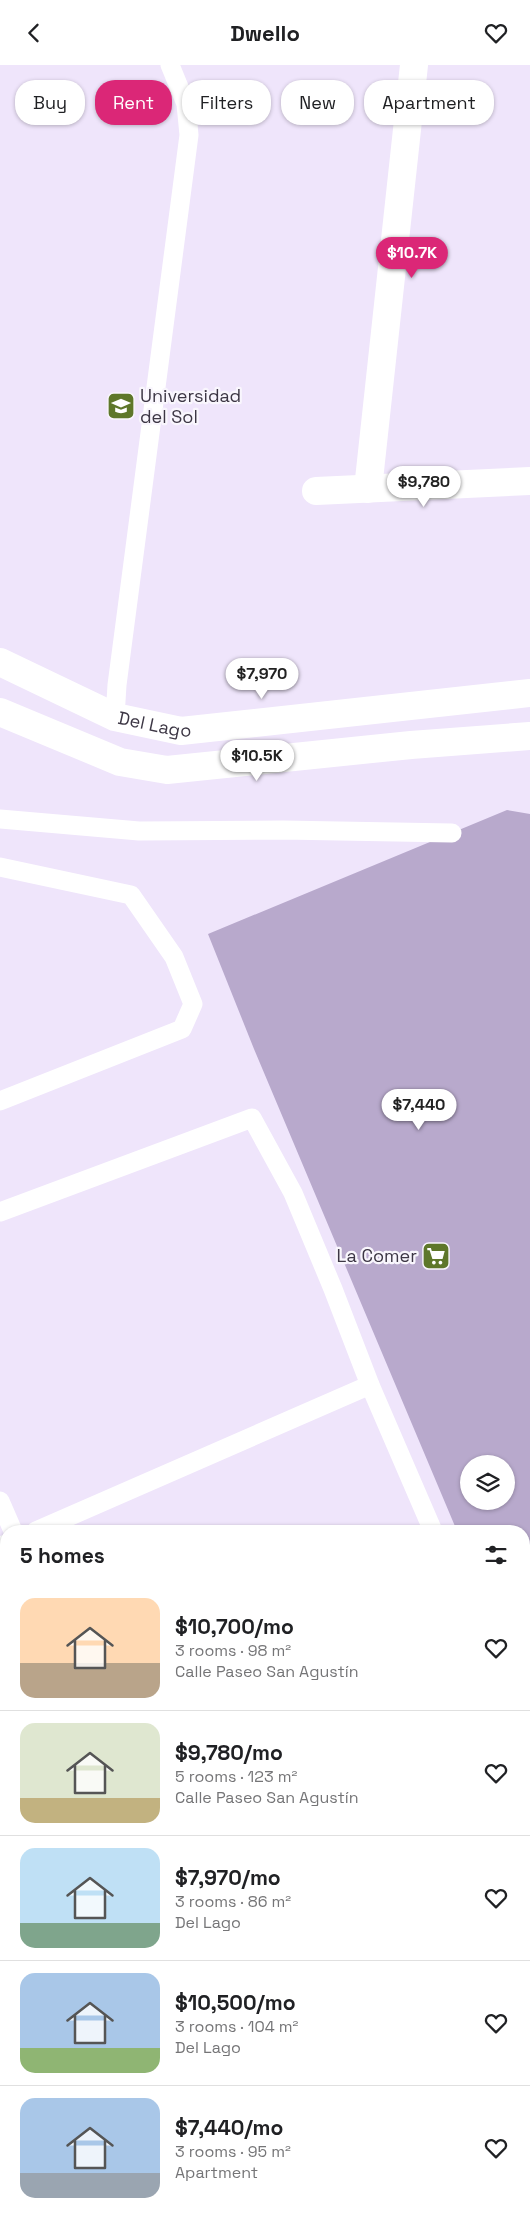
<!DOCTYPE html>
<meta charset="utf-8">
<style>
:root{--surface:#fff;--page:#f6f6f6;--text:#202124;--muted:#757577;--line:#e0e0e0;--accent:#db2777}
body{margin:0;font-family:"Space Grotesk",sans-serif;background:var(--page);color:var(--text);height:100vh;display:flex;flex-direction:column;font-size:19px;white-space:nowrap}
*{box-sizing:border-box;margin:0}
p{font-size:16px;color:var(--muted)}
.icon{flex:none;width:28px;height:28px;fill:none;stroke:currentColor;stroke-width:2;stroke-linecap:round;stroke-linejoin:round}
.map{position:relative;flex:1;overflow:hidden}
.side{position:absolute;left:0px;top:1460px;width:530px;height:695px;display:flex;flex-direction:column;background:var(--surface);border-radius:20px 20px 0 0;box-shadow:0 1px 4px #0004}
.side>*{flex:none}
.guide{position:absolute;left:15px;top:15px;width:500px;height:45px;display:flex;gap:10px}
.buttons{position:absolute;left:460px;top:1390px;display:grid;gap:10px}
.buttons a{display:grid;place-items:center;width:55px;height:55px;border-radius:50%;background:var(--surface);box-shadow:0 1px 4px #0004;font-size:25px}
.price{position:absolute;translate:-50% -42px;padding:0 11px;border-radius:18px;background:#fff;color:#222;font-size:16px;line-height:32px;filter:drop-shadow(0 1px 2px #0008)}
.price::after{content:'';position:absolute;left:50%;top:30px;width:15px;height:11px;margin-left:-8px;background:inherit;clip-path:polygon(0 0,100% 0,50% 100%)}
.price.active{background:var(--accent);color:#fff}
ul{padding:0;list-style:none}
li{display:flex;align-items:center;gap:15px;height:125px;padding:0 20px}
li+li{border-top:1px solid var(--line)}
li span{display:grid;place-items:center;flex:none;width:140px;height:100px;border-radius:15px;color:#555}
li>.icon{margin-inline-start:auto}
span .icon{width:60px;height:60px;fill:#fffc;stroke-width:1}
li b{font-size:21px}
h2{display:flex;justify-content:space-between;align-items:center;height:60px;padding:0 20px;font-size:21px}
.tag{padding:0 18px;border-radius:20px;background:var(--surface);box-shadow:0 1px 4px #0004;font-size:18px;line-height:45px}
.tag.active{background:var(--accent);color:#fff}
header{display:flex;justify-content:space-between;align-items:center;height:65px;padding:0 20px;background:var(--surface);font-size:22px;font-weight:700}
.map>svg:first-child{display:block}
</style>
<header><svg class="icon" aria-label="back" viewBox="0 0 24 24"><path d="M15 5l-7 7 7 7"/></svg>Dwello<svg class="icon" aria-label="heart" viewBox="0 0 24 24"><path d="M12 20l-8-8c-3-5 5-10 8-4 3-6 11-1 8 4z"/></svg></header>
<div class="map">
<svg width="530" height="2155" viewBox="0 0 530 2155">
<rect width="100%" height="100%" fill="#efe5fb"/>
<!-- building -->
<path fill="#b8a9cc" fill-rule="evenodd" d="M507,745L530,749V1638L524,1623V1466H457L254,984L208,869ZM469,1399H506V1436H469Z"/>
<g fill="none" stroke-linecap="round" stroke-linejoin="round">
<!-- service -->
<g stroke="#fff" stroke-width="19">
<polyline points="115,652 117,620 189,70 186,39 170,0"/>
<polyline points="0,754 139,766 283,765 452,768"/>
<polyline points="0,802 131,830 174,892 193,939 182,964 0,1036"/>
<polyline points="0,1147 252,1053 293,1128 333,1224 370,1320 433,1466"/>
<polyline points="0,1436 13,1466"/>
<polyline points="36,1466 370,1320"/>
<polyline points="0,1481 6,1479"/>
<polyline points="0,1587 6,1601"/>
<polyline points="524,1685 530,1689"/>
<polyline points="0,1698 6,1695"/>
<polyline points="524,1724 530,1738"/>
<polyline points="524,1782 530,1779"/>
<polyline points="0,1829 6,1826"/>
<polyline points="0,1910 4,1919 6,1918"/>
</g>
<!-- minor -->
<g stroke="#fff" stroke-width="28">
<polyline points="368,424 414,0"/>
<polyline points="316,426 530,416"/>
</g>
<!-- tertiary -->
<g stroke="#fff" stroke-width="28">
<path id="s1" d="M0,597L115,652L181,666L530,628"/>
<polyline points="0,647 120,697 167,705 411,680 530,671"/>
<polyline points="0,1998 6,1996"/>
<polyline points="524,2034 530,2032"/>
<polyline points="524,2062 530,2058"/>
<polyline points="241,2155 252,2149"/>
<polyline points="324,2155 337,2149"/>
</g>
<!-- primary -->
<g stroke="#fff" stroke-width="28">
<polyline points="524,1830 530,1827"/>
<polyline points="524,1994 530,1991"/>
<polyline points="0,2070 6,2068"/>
<polyline points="150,2155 164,2149"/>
</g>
<!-- trunk -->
<g stroke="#fff" stroke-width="28">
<polyline points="524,1909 530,1906"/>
<polyline points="524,1957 530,1955"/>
<polyline points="0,2135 6,2132"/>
<polyline points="60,2155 75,2149"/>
</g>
</g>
<!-- icons -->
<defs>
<symbol id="university-square" viewBox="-11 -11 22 22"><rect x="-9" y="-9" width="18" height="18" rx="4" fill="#5e772a" stroke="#f9f6fd"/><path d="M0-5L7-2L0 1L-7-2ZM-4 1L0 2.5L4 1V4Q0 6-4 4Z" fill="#fff"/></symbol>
<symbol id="supermarket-square" viewBox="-11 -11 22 22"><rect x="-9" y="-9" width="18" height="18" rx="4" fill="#5e772a" stroke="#f9f6fd"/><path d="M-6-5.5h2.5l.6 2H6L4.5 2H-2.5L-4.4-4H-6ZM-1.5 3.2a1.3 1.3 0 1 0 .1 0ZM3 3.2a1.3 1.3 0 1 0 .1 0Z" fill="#fff"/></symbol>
</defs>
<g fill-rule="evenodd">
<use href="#university-square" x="105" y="325" width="32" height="32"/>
<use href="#supermarket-square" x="420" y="1175" width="32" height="32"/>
</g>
<g text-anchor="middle" stroke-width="4.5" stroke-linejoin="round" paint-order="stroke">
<!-- poi labels -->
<g font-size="18" fill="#3d3745" stroke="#f9f6fd" text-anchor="start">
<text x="140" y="337">Universidad<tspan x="140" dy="21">del Sol</tspan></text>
<text x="417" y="1197" text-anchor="end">La Comer</text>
</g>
<!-- street labels -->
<g font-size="18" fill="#3d3745" stroke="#f9f6fd">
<text dy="6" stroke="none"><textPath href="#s1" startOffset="168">Del Lago</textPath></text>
</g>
</g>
</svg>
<div class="buttons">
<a><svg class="icon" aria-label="layers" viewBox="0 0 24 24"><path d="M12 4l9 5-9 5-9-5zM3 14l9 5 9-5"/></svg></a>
</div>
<b class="price active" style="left:412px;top:214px">$10.7K</b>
<b class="price" style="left:424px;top:443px">$9,780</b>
<b class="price" style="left:262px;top:635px">$7,970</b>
<b class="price" style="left:257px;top:717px">$10.5K</b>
<b class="price" style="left:419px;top:1066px">$7,440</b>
<div class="guide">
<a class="tag">Buy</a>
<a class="tag active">Rent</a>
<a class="tag">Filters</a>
<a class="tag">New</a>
<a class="tag">Apartment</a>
</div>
<section class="side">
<h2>5 homes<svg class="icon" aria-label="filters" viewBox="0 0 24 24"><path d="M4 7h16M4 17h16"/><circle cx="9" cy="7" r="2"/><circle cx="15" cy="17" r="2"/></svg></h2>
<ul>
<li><span style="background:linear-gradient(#ffd9b3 65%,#b9a48a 0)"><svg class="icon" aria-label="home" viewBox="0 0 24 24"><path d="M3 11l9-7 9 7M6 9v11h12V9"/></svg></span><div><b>$10,700/mo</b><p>3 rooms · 98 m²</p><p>Calle Paseo San Agustín</p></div><svg class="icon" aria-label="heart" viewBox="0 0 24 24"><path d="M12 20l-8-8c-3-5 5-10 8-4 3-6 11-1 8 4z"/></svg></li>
<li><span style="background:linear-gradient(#dfe7d0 75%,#c2b280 0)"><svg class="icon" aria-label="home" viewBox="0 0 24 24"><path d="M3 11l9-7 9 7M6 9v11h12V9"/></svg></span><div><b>$9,780/mo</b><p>5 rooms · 123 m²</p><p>Calle Paseo San Agustín</p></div><svg class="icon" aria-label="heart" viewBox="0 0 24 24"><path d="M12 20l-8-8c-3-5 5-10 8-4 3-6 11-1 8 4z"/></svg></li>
<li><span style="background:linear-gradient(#bfe0f5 75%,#7fa58c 0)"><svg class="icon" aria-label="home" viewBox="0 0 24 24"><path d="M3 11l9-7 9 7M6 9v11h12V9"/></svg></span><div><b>$7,970/mo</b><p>3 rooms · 86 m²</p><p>Del Lago</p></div><svg class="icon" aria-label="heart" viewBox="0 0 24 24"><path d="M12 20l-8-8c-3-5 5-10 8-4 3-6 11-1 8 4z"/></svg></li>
<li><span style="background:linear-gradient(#a9c7e8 75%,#8fb573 0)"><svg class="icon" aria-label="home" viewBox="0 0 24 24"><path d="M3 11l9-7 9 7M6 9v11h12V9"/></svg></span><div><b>$10,500/mo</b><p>3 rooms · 104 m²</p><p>Del Lago</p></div><svg class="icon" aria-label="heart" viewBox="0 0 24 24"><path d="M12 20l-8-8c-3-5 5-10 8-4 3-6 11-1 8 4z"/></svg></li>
<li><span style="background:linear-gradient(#a9c7e8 75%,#9aa5b1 0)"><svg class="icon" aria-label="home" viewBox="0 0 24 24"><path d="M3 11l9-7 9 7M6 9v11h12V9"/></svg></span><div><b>$7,440/mo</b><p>3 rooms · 95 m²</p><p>Apartment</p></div><svg class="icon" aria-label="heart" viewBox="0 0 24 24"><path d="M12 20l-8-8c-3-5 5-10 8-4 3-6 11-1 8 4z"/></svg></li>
</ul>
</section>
</div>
